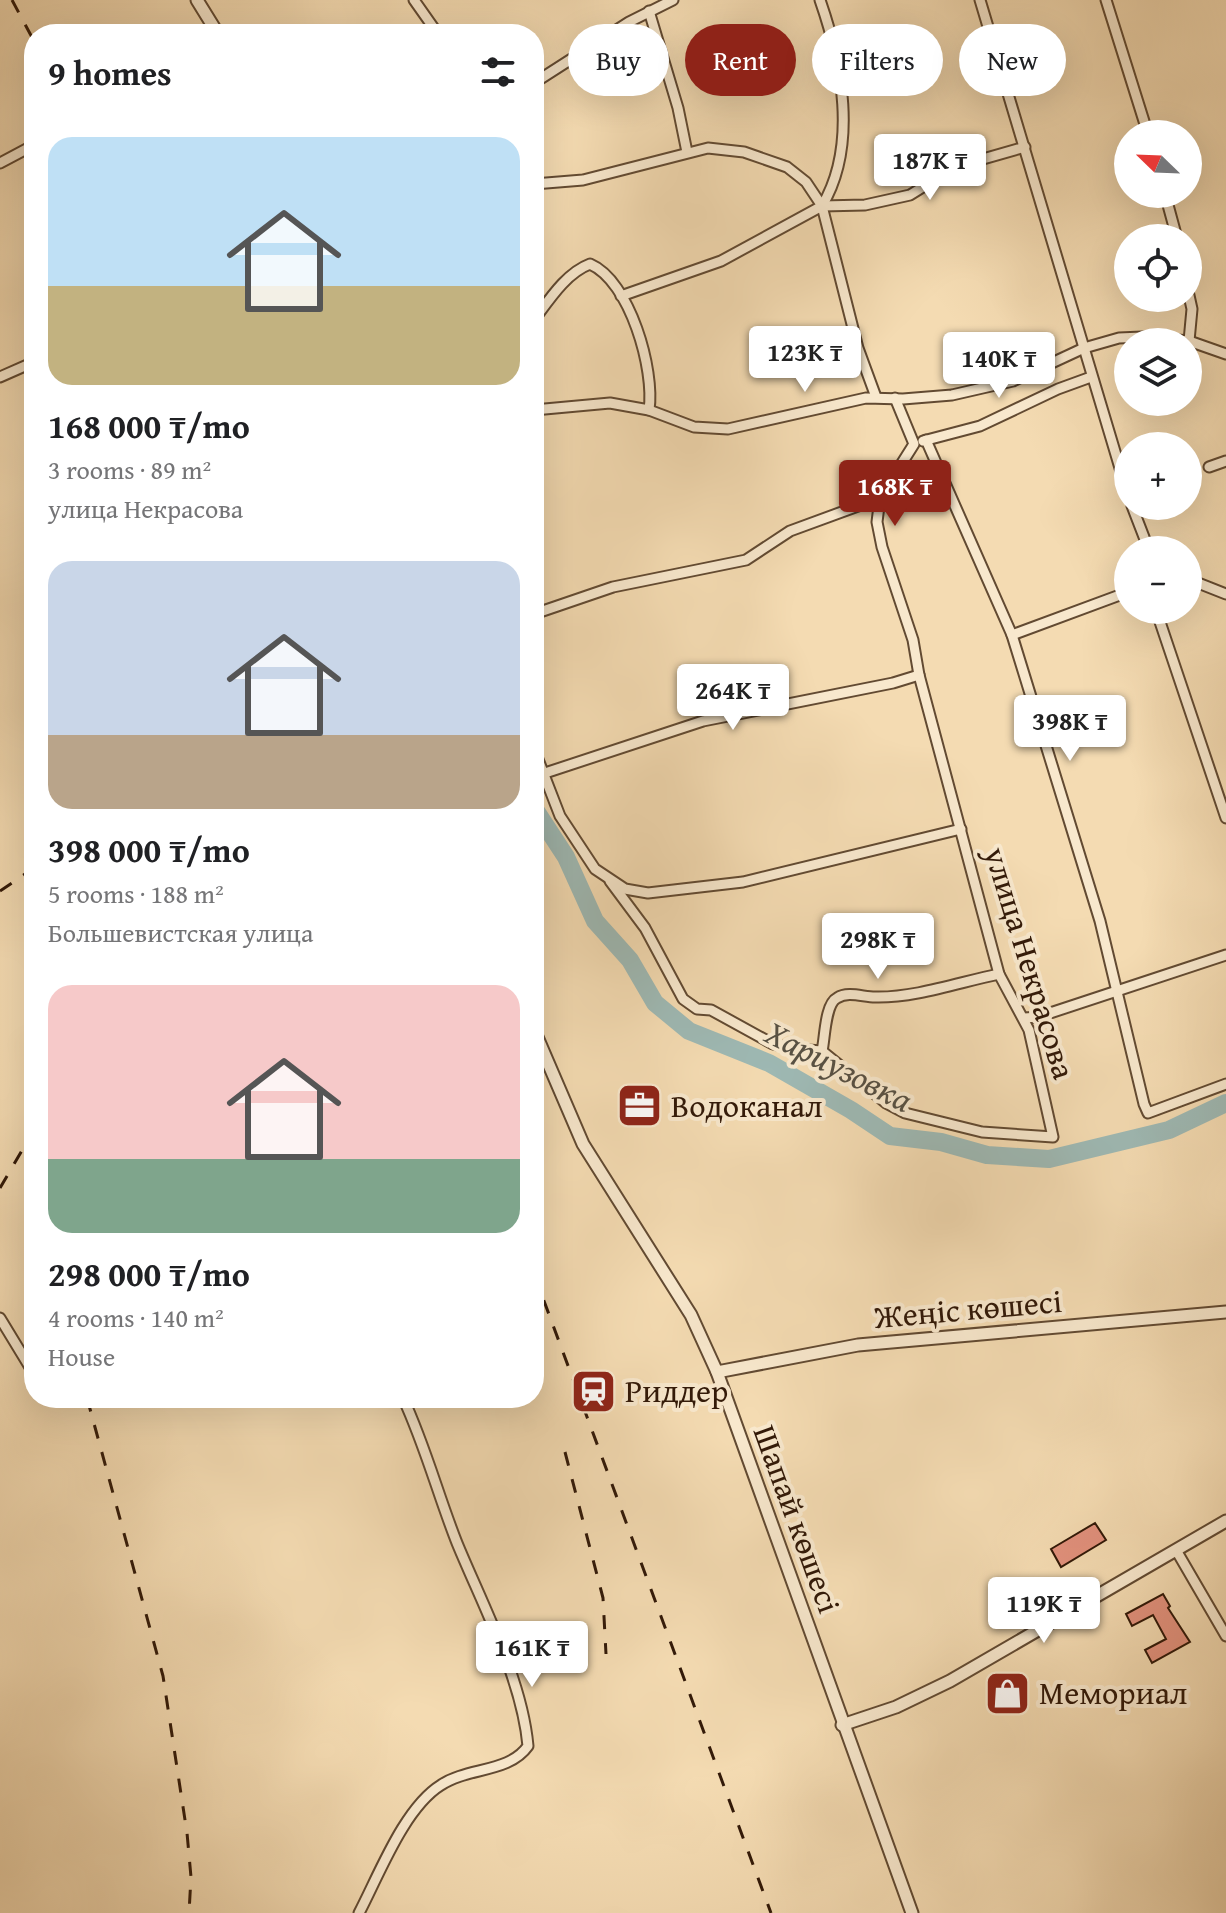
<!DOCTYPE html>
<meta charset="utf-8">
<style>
:root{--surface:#fff;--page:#f6f6f6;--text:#202124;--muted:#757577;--accent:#8f2418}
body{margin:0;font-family:"Gentium Book Plus",serif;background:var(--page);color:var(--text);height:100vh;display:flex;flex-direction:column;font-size:30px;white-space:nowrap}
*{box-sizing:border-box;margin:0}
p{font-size:26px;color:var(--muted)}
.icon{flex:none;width:44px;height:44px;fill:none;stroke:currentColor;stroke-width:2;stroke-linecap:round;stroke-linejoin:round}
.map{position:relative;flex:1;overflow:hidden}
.sheet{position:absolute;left:24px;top:24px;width:520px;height:1384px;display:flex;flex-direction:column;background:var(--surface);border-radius:32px;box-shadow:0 8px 32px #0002}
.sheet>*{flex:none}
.hud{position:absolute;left:568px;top:24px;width:538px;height:72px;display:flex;gap:16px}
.needle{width:52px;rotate:293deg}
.tools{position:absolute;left:1114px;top:120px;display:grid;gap:16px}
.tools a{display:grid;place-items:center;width:88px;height:88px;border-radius:50%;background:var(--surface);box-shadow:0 8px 32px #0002;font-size:40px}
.price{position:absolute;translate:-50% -68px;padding:0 18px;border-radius:8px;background:#fff;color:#222;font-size:26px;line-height:52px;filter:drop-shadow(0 2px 4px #0008)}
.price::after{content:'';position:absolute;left:50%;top:48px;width:24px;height:18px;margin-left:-12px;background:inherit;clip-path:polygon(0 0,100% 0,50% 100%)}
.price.current{background:var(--accent);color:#fff}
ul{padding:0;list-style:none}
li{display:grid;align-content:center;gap:16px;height:424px;padding:0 24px}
li span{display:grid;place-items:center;height:248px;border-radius:24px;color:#555}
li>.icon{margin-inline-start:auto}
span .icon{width:144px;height:144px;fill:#fffc;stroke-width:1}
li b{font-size:34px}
h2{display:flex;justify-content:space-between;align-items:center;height:96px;padding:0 24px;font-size:34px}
.pill{padding:0 28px;border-radius:36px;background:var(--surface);box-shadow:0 8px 32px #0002;font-size:28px;line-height:72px}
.pill.current{background:var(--accent);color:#fff}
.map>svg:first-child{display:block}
</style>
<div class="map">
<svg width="1226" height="1913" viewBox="0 0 1226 1913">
<rect width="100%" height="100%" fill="#f4dbb2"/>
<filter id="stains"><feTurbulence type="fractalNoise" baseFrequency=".0025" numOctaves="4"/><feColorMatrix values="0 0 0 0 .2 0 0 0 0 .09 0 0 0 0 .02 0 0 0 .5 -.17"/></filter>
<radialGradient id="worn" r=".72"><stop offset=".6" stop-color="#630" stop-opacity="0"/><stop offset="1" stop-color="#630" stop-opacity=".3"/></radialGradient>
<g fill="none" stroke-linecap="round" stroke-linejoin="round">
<!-- river -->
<polyline stroke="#9eb9b4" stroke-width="18" points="534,808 566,857 595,921 630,960 655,1003 689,1031 769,1063 851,1110 890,1136 941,1142 987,1155 1049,1159 1169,1130 1226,1103"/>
</g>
<!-- building -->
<g fill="#e3927e" stroke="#321908" stroke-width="2">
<polygon points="1095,1523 1106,1540 1061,1567 1051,1549"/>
<polygon points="1163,1594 1170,1606 1168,1608 1190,1642 1152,1663 1145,1650 1166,1639 1153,1615 1132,1626 1126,1614"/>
</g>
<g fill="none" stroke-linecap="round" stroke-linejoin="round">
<defs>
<g id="minor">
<polyline points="414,0 438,34"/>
<path d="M820,0C842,63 858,146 822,206"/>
<polyline points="980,0 1128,495"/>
<polyline points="1106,0 1148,134"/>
<polyline points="649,11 678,108 687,152"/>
<polyline points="534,83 629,22 673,0"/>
<polyline points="0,163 34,145"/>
<polyline points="534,184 583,180 708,148 744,152 787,167 806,182 822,206 858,348 876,397"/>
<polyline points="1165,194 1177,238"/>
<polyline points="1188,291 1192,309 1189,341"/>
<polyline points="621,296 721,261 822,206 865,205 910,195 955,167 1025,147"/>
<path d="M534,320C549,300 566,273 590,264C630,281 655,370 649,410"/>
<polyline points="0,377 34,362"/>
<polyline points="534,410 610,403 649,410 694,427 728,429 866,398 903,399 952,395 1013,381 1084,348 1119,338 1142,337 1189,341 1226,354"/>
<polyline points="926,440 1012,635 1100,921 1144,1104 1148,1113 1226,1084"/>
<polyline points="923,441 980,426 1058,389 1091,377"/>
<polyline points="1209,467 1226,461"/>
<polyline points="1132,506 1149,550"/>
<polyline points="1188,579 1226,594"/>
<polyline points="1156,610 1226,818"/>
<polyline points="534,614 613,587 746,560 790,531 880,498"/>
<polyline points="1012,635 1128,592"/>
<polyline points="534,749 560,816 595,869 625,889 648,893 743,882 961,829"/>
<polyline points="542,774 703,721 893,683 919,675"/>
<polyline points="610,881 645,928 683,999 697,1009 711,1010 773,1044 794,1049 822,1051 886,1103 905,1113 982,1132 1053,1137 1029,1030 999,974 919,675 913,640 882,547 877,522 880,498 914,444 895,398"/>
<polyline points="1025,1018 1038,1017 1226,955"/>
<path d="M822,1051C825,1038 825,1004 837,998C848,991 863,997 875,997C915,998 960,982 999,974"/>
<polyline points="0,1318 34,1374"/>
<polyline points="60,1398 74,1401 125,1398"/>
<polyline points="1176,1550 1226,1636"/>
<path d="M359,1913C379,1875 404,1808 441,1785C468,1767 509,1773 528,1746C522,1679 483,1606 457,1543C438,1495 425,1445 403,1398"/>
</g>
<g id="tertiary">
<polyline points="197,0 218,34"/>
<polyline points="534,1030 583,1144 691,1315 717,1372 912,1913"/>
<polyline points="717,1372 858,1345 1226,1312"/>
<polyline points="842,1725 896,1707 950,1681 1226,1521"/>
</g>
</defs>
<!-- minor casing -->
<use href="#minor" stroke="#624a32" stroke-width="13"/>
<!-- tertiary casing -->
<use href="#tertiary" stroke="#624a32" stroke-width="15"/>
<!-- minor -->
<use href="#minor" stroke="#f8e8cd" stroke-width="9"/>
<!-- tertiary -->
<use href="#tertiary" stroke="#f8e8cd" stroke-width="11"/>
<!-- rail -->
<g stroke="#321908" stroke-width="3" stroke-dasharray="14 14" stroke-linecap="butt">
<polyline points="12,0 34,41"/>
<polyline points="0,891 34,868"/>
<polyline points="0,1188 34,1130"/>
<polyline points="534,1274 771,1913"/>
<polyline points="87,1398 163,1676 187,1833 191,1877 189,1913"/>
<polyline points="565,1452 603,1598 606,1654"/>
</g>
</g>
<!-- icons -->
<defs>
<symbol id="office-square" viewBox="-11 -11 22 22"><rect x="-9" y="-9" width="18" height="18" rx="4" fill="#8f2418" stroke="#f8e8cd"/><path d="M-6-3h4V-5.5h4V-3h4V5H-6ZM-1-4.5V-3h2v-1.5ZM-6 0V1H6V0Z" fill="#fff"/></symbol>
<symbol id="station-square" viewBox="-11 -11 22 22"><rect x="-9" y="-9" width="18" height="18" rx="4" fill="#8f2418" stroke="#f8e8cd"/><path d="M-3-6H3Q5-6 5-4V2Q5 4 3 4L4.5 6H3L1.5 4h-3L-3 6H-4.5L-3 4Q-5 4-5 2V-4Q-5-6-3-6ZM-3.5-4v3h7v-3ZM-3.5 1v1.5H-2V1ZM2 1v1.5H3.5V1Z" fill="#fff"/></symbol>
<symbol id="shop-square" viewBox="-11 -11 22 22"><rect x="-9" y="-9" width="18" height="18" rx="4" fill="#8f2418" stroke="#f8e8cd"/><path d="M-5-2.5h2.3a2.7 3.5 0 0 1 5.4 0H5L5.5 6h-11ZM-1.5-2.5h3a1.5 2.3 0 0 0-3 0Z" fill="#fff"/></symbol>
</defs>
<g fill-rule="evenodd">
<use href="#office-square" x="614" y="1080" width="51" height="51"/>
<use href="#station-square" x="568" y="1366" width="51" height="51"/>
<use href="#shop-square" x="982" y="1668" width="51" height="51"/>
</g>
<g text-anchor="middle" stroke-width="8" stroke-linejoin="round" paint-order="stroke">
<!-- street labels -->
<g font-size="32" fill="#321908" stroke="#f8e8cd">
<text transform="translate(1030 963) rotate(73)" y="11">улица Некрасова</text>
<text transform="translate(968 1309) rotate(-5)" y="11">Жеңіс көшесі</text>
<text transform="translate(797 1519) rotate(70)" y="11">Шапай көшесі</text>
</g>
<!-- poi labels -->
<g font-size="32" fill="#321908" stroke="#f8e8cd" text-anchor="start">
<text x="671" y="1117">Водоканал</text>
<text x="625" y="1402">Риддер</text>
<text x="1039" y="1704">Мемориал</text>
</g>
<!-- water labels -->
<g font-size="34" font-style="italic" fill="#585144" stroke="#f8e8cd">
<text transform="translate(839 1066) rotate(27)" y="12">Хариузовка</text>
</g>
</g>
<rect width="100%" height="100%" filter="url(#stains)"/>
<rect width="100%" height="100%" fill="url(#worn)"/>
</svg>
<div class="tools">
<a><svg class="needle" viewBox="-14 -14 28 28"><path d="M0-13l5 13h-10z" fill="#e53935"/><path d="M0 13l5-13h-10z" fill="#757577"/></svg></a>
<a><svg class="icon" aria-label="locate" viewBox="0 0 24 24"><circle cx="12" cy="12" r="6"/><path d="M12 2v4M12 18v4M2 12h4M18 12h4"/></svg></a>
<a><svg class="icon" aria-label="layers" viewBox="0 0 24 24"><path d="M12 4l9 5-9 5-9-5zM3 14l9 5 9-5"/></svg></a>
<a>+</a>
<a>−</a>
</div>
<b class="price" style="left:930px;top:202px">187K ₸</b>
<b class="price" style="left:805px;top:394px">123K ₸</b>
<b class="price" style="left:999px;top:400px">140K ₸</b>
<b class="price current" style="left:895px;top:528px">168K ₸</b>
<b class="price" style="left:733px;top:732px">264K ₸</b>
<b class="price" style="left:1070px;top:763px">398K ₸</b>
<b class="price" style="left:878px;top:981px">298K ₸</b>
<b class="price" style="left:1044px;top:1645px">119K ₸</b>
<b class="price" style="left:532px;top:1689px">161K ₸</b>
<div class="hud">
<a class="pill">Buy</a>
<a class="pill current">Rent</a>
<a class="pill">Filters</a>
<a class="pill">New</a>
</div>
<section class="sheet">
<h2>9 homes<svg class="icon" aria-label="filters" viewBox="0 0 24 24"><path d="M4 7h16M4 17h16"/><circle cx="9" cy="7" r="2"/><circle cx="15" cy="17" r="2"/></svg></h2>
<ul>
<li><span style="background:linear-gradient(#bfe0f5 60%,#c2b280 0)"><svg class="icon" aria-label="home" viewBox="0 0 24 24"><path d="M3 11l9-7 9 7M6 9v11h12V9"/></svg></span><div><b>168 000 ₸/mo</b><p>3 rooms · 89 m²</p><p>улица Некрасова</p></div></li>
<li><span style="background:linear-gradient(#c9d6e8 70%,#b9a48a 0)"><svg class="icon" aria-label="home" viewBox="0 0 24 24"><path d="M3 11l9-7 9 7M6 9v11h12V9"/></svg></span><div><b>398 000 ₸/mo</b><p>5 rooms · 188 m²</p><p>Большевистская улица</p></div></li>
<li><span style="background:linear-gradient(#f6c9c9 70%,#7fa58c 0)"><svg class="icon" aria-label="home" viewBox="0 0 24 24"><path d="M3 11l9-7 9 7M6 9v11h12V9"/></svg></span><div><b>298 000 ₸/mo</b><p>4 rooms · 140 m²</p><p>House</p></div></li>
</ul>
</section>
</div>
